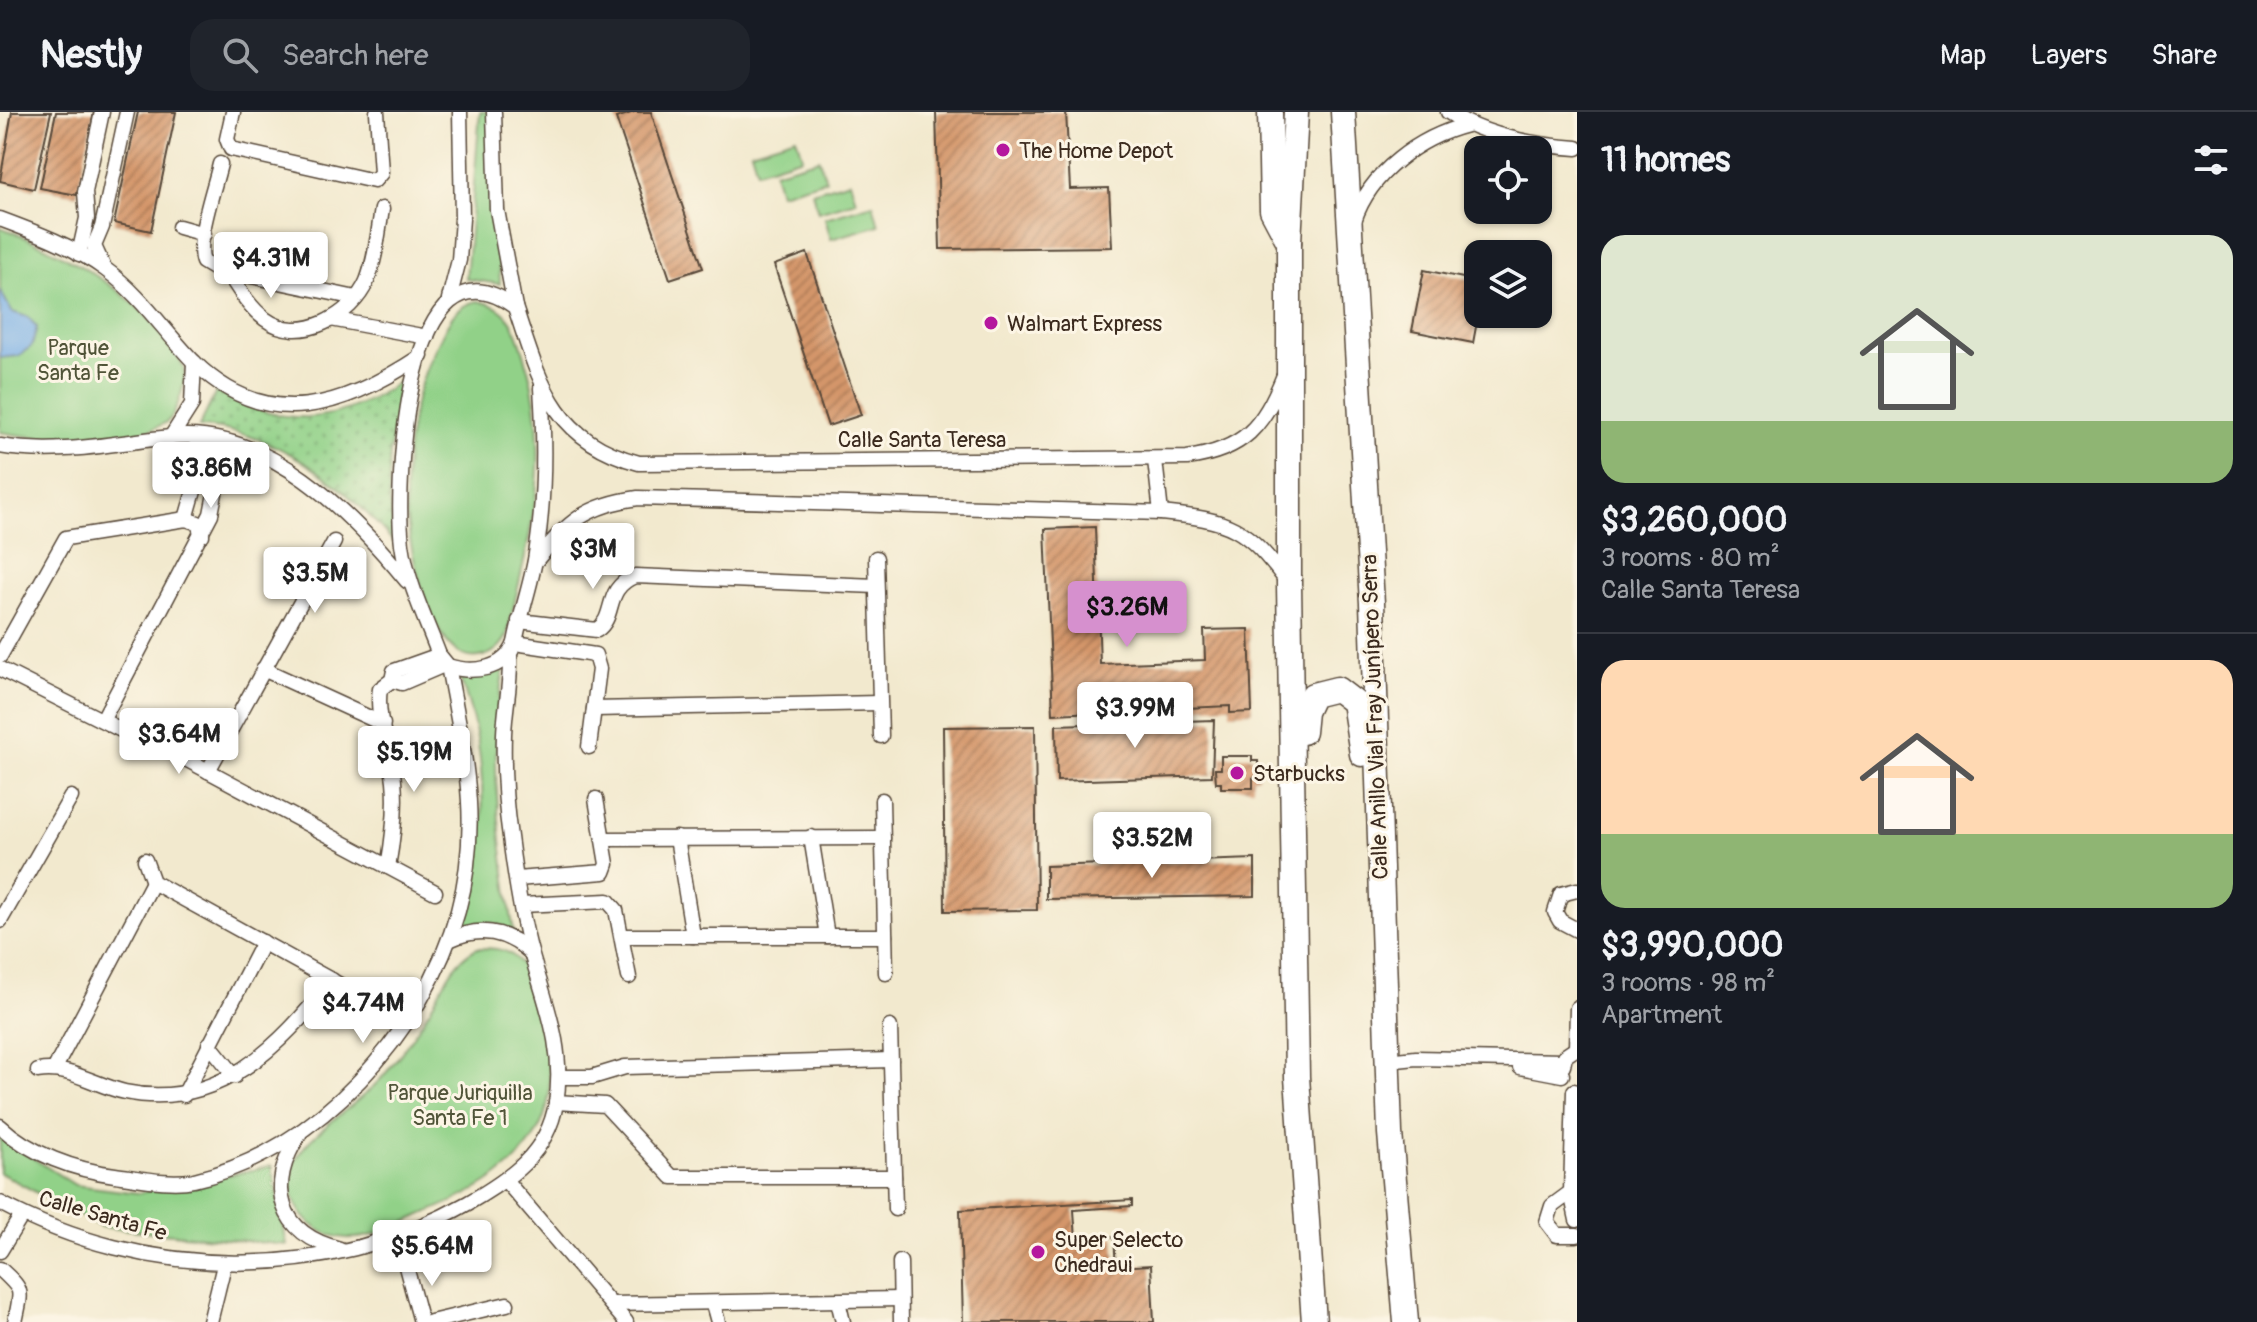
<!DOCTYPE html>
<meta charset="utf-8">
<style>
:root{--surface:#171b24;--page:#20242c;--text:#f1f3f6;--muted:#9ea1a6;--line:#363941;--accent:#d690ce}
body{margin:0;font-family:Pangolin,sans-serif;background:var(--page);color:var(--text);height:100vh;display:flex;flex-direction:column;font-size:30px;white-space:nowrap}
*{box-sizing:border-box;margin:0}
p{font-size:26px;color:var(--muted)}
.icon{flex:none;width:44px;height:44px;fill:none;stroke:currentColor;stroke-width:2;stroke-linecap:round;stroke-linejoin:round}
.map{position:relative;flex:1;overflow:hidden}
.panel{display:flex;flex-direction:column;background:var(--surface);width:680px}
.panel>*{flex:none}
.controls{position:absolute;left:1464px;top:24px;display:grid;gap:16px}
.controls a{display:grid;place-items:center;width:88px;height:88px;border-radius:16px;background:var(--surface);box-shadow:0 2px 6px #0004;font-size:40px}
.price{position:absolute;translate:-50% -68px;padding:0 18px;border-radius:8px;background:#fff;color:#222;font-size:26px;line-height:52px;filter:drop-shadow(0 2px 4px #0008)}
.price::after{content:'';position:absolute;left:50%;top:48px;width:24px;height:18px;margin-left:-12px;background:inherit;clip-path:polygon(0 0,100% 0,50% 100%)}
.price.current{background:var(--accent);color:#111}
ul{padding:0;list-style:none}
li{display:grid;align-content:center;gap:16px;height:424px;padding:0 24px}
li+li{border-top:2px solid var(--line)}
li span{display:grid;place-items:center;height:248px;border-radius:24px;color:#555}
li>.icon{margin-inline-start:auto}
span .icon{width:144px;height:144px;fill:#fffc;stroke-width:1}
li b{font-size:34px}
h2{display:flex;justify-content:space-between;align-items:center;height:96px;padding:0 24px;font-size:34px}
header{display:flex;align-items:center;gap:48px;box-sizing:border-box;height:112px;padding:0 40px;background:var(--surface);border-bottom:2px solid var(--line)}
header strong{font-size:38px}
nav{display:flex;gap:44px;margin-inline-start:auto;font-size:28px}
.search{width:560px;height:72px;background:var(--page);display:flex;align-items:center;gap:20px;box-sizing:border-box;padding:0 28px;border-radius:24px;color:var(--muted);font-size:30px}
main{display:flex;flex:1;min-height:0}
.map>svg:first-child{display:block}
</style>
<header>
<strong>Nestly</strong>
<div class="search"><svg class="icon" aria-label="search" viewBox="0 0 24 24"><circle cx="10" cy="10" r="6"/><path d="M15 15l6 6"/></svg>Search here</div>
<nav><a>Map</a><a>Layers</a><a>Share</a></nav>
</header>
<main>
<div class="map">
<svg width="1577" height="1210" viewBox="0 0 1577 1210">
<defs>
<pattern id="grass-dots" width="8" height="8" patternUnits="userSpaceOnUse" patternTransform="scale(2)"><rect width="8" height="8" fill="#91d188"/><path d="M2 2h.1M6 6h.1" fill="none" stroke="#78aa6f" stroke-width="1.8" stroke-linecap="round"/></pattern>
<pattern id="building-hatch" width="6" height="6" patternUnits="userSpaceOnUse" patternTransform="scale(2)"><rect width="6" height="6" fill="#d4966a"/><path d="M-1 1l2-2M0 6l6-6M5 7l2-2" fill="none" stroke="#ad7b57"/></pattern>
</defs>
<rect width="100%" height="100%" fill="#fcf5e5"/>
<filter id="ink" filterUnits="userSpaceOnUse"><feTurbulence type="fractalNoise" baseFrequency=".0125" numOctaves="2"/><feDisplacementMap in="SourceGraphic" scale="16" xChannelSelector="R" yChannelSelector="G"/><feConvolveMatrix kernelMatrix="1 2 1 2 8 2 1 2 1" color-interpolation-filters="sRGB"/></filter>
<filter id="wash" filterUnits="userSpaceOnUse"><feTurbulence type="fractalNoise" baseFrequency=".006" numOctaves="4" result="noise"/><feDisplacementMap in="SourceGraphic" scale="32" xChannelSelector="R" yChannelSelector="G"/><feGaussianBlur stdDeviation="1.8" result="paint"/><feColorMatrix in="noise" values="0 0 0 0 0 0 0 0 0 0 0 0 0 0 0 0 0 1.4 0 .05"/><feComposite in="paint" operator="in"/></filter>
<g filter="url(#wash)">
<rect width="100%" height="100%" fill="#f2e9ce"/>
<!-- grass -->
<path fill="url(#grass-dots)" stroke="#667e53" stroke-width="2" d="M408,263C387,318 384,377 397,434C348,376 279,318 199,315L217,278C285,320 345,312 408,263Z"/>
<!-- green -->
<g fill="#91d188" stroke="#667e53" stroke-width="2">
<polygon points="480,0 493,0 500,172 466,167"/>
<polygon points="796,25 802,45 757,59 751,39"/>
<polygon points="819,47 826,68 780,81 774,60"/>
<polygon points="850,69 856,89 818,100 812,80"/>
<polygon points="873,92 879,113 831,127 825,106"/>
<path d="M0,115C64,140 151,187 182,252C187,261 184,273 181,282C177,293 175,306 163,312C124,334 43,328 0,320Z"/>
<path d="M477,189C510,194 517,217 525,245C555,350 529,422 507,524C501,535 492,543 479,545C429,554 406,421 405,386C405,333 413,278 438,231C448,211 454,194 477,189Z"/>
<path d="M504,556C487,643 500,734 514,821C497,808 481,808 462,816C489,737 491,640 458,562L479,565Z"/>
<path d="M477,836C493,836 510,836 520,851C528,861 530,880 533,891C548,942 564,988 527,1035C502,1068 459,1088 421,1103C399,1113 371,1128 347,1126C301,1124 272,1071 305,1034C329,1007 362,990 386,961C402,941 417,919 430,897C445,872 451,850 477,836Z"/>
<polygon points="0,1025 75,1073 139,1081 272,1054 287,1133 101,1115 0,1061"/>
</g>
<!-- water -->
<polygon fill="#78afe7" stroke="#5a6c82" stroke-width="2" points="0,178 12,200 28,205 37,215 32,234 18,244 0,246"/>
<g id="blocks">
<!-- building -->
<g fill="url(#building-hatch)">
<polygon points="12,0 51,0 34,77 0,69"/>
<polygon points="56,0 94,0 77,83 40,76"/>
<polygon points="138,0 176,0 151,119 114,111"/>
<polygon points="634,0 651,0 703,156 670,167 616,6"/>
<polygon points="936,0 1066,0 1070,77 1109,76 1112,135 940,137"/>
<polygon points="807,141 861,303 828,314 774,153"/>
<polygon points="1424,158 1478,169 1478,204 1473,231 1412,219"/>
<polygon points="1095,415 1100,552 1205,548 1204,518 1249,517 1252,600 1230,601 1230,594 1053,602 1045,417"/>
<polygon points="1214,608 1212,664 1057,669 1056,613"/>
<polygon points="1035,614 1037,798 945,799 943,615"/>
<polygon points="1221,644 1252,644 1252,649 1258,649 1258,665 1253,666 1253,676 1221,676 1221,671 1216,671 1215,657 1221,657"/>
<polygon points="1255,747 1255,784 1046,787 1046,754"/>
<polygon points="1132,1088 1132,1094 1074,1098 1076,1128 1114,1125 1116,1155 1151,1153 1154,1210 963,1210 960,1098"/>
</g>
</g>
</g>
<g filter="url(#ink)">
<use href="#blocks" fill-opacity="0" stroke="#564738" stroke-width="2"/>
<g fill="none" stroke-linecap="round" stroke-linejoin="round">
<defs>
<g id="minor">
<polyline points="233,0 227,27 231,37 374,69 381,61 377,0"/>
<polyline points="494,0 497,98 515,195"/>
<path d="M1448,0C1484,24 1534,33 1577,36"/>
<path d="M220,52C215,74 195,130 203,150L213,156L356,186"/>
<path d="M0,107C35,120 75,135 105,157C141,183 164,219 194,250C268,323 346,294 421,244"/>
<path d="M1354,109C1370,60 1420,25 1467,13"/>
<polyline points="179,115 204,122"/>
<polyline points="79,142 87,106 85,80 102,0"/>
<polyline points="104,156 94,134 102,115 127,0"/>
<path d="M227,159C238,176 249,195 265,207C300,233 352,204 367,169C376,146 378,121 382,97"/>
<polyline points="449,187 459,148 462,107 460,0"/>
<polyline points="331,207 427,225"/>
<path d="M541,276C545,334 545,390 535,448C530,476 520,503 515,531C505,558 473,562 448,554L439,543C426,508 407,470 402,432C395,374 405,114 515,195C540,271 553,328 639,351L1187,346C1244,338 1264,314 1284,263"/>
<polyline points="171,325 192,292 194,250"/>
<path d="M0,334C59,344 112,331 170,325C267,314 351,401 407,469"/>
<polyline points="1155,348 1161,401"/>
<polyline points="186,407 194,379 197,325"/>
<polyline points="876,446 881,624"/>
<path d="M535,450C567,410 587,393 638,386L1161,401C1230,408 1246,414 1288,471"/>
<path d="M519,509L597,518C617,504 603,477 635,464L876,474"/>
<polyline points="515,531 595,543 599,557 589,635"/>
<polyline points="0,544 66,426 186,407 198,411 202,423"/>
<polyline points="0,557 143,629"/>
<polyline points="263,557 383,612"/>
<polyline points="392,568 402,571 444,553"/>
<polyline points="594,597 879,591"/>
<polyline points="103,607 211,402 225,330"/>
<polyline points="167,637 435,780"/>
<polyline points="208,659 334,430"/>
<polyline points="882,688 886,861"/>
<polyline points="811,725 827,824"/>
<polyline points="677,726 693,824"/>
<polyline points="603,727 883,726"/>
<polyline points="145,748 153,770 407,910"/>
<path d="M388,755C393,727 397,698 394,669C391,639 375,607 380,577L392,568L394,559L439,543"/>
<polyline points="517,767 604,760 607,752 596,687"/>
<polyline points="1577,778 1561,782 1555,800 1560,809 1577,818"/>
<polyline points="521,793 608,789 616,798 629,865"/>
<polyline points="0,809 71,685"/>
<polyline points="622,824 885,824"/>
<path d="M449,828C479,814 506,818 531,841"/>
<polyline points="890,915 895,1097"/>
<polyline points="209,932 235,964"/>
<polyline points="1576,936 1577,896"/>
<polyline points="1387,949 1416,946 1563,949"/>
<polyline points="1563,954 1565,944 1577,936"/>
<polyline points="1520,955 1562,963"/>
<polyline points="55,956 153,770"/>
<path d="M38,959C68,953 96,974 125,980C218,999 280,935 332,868"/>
<polyline points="559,965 592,965 625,955 891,948"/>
<polyline points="1574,979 1571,1080 1577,1108"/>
<polyline points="184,983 263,830"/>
<polyline points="556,990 605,993 672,1065 894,1065"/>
<path d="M0,1014C30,1042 75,1058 115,1063C139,1066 170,1073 194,1068C318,1040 425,919 458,799C482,712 464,640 448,554"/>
<path d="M299,1023C266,1074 278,1122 340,1137"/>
<polyline points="506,1069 626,1210"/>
<polyline points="1571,1080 1552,1094 1547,1110 1557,1123 1577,1123"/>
<path d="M0,1091C146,1169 324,1172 468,1091C510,1067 548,1041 556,991C565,938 546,893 532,844C521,805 515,764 510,725C505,691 503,656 504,622C505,596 511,571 510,544"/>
<polyline points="398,1125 421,1210"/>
<polyline points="0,1139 22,1103"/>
<polyline points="900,1150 901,1210"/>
<path d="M0,1157C24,1179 22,1177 15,1210"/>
<polyline points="838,1189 843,1210"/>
<polyline points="611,1192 900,1187"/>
<polyline points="713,1192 718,1210"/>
<polyline points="210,1210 224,1153"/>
<polyline points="431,1210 507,1192"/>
</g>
<g id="trunk">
<polyline points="1270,0 1272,98 1289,130"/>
<polyline points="1296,0 1289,130 1289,472 1297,965 1314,1210"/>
<polyline points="1343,0 1372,491 1390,1021 1406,1210"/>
<polyline points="1303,620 1305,600 1313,583 1337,577 1354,590 1362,642"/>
</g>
</defs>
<!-- minor casing -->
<use href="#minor" stroke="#564738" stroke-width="17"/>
<!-- trunk casing -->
<use href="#trunk" stroke="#564738" stroke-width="27"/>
<!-- minor -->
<use href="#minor" stroke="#fff" stroke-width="14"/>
<!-- trunk -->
<use href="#trunk" stroke="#fff" stroke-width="24"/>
</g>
</g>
<!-- markers -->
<g fill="#b5179e" stroke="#fcf5e5" stroke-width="3">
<circle cx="1003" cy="38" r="8"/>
<circle cx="991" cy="211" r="8"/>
<circle cx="1237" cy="661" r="8"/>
<circle cx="1038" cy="1140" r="8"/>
</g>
<g text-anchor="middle" stroke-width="6" stroke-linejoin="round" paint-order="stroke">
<!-- poi labels -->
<g font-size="22" fill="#3b2a1e" stroke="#fcf5e5" text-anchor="start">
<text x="1019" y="46">The Home Depot</text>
<text x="1007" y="219">Walmart Express</text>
<text x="1253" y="669">Starbucks</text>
<text x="1054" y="1135">Super Selecto<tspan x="1054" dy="25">Chedraui</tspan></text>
</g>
<!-- park labels -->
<g font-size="22" fill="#505438" stroke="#fcf5e5">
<text x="78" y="243">Parque<tspan x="78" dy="25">Santa Fe</tspan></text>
<text x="460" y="988">Parque Juriquilla<tspan x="460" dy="25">Santa Fe 1</tspan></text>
</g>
<!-- street labels -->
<g font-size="22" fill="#3b2a1e" stroke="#fcf5e5">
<text x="922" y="335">Calle Santa Teresa</text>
<text transform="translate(1374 605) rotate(-92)" y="8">Calle Anillo Vial Fray Junípero Serra</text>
<text transform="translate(103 1103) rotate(16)" y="8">Calle Santa Fe</text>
</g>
</g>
</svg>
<div class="controls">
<a><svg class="icon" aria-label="locate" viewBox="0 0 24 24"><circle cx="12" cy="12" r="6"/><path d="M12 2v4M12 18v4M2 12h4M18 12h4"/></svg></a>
<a><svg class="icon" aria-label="layers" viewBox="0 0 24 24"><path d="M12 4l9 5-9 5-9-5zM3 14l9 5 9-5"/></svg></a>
</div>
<b class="price" style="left:271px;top:188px">$4.31M</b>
<b class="price" style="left:211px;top:398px">$3.86M</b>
<b class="price" style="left:593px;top:479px">$3M</b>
<b class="price" style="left:315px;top:503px">$3.5M</b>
<b class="price current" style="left:1127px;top:537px">$3.26M</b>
<b class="price" style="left:1135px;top:638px">$3.99M</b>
<b class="price" style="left:179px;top:664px">$3.64M</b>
<b class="price" style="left:414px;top:682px">$5.19M</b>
<b class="price" style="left:1152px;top:768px">$3.52M</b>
<b class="price" style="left:363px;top:933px">$4.74M</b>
<b class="price" style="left:432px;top:1176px">$5.64M</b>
</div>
<section class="panel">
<h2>11 homes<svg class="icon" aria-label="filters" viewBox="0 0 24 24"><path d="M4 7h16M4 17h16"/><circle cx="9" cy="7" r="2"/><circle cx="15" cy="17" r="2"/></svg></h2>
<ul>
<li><span style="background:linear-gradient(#dfe7d0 75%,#8fb573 0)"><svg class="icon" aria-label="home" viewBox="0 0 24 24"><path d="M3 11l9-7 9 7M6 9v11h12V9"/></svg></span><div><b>$3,260,000</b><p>3 rooms · 80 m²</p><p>Calle Santa Teresa</p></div></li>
<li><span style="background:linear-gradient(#ffd9b3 70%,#8fb573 0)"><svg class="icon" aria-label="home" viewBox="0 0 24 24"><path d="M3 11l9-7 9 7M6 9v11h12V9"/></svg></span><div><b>$3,990,000</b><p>3 rooms · 98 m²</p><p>Apartment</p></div></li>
</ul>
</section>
</main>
